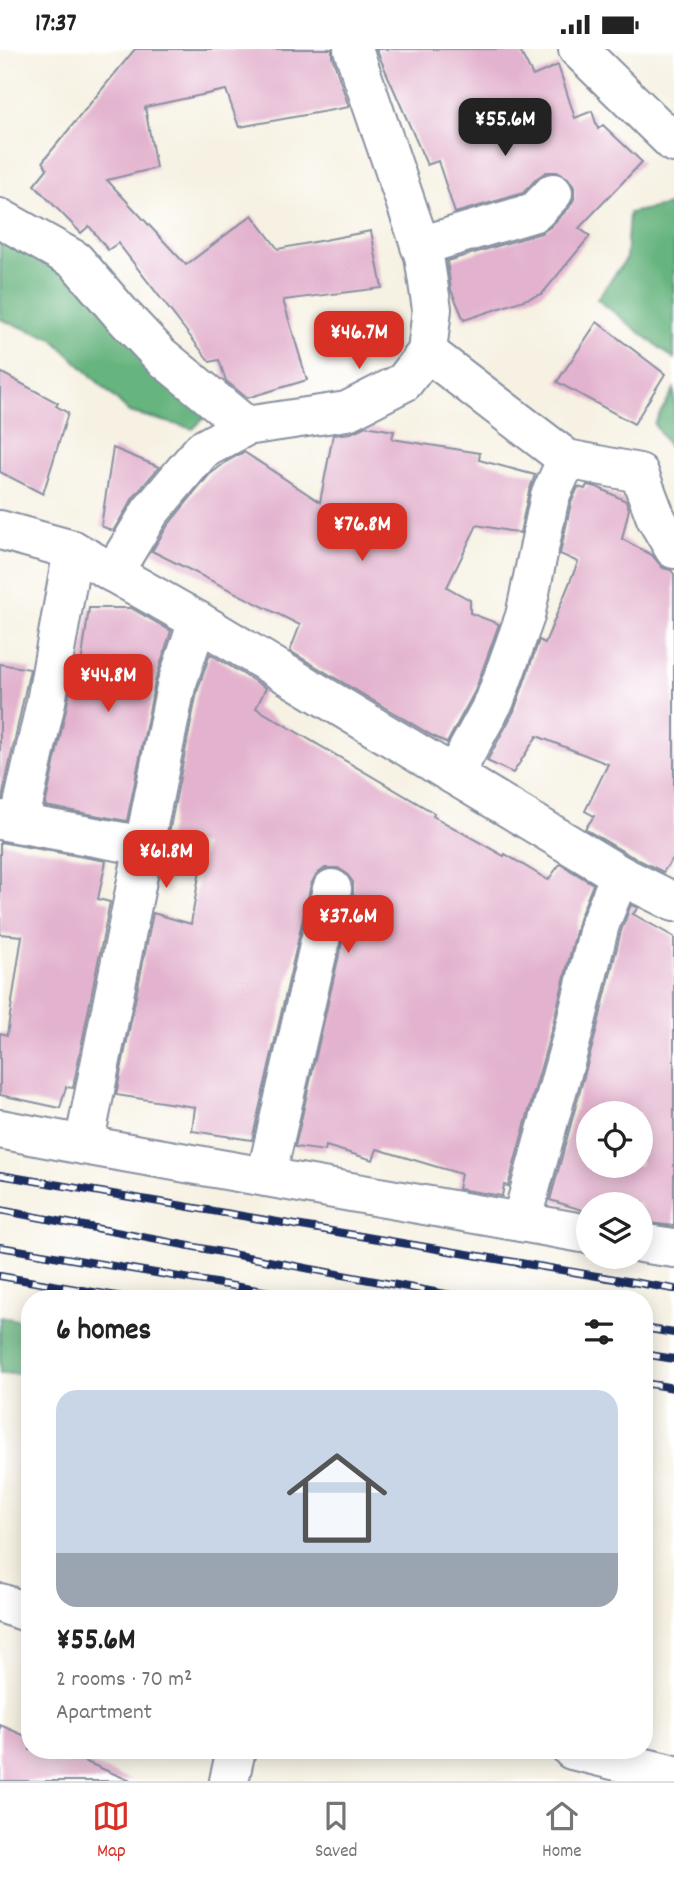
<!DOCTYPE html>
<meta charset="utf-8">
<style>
:root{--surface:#fff;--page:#f6f6f6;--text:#222;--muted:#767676;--line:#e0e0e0;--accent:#d93025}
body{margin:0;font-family:Dekko,sans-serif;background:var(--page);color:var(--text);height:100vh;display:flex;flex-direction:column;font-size:26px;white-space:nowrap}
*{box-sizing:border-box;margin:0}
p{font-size:23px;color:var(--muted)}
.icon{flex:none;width:38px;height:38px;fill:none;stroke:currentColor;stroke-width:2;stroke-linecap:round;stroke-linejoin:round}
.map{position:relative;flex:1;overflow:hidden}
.side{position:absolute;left:21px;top:1241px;width:632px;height:469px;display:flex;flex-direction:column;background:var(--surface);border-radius:28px;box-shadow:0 4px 18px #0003}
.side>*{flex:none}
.tools{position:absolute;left:576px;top:1052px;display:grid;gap:14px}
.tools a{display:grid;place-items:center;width:77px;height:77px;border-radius:50%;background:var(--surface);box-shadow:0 4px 18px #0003;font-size:35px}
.price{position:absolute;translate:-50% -60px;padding:0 16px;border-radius:14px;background:var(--accent);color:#fff;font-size:23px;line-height:46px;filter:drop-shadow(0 2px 4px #0008)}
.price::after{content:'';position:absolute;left:50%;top:42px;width:21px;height:16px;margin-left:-10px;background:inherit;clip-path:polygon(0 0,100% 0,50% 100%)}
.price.current{background:#222;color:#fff}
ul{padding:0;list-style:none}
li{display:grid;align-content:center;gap:14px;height:371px;padding:0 35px}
li span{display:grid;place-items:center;height:217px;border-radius:21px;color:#555}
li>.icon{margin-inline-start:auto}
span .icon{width:126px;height:126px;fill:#fffc;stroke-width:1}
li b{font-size:30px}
h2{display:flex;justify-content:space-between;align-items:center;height:84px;padding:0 35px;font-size:30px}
.status{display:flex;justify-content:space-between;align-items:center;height:49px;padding:0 35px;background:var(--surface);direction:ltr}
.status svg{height:19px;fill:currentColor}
.menu{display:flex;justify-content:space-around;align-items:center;height:98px;border-top:2px solid var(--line);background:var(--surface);font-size:19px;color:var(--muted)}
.menu a{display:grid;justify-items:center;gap:4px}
.menu .current{color:var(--accent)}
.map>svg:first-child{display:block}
</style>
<div class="status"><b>17:37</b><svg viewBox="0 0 49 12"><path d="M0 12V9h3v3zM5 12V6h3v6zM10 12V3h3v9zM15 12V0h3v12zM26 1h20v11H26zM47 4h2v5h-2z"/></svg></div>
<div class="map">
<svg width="674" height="1732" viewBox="0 0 674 1732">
<rect width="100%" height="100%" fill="#fff"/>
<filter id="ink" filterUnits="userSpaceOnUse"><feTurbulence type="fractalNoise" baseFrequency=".0143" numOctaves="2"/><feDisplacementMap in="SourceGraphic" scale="14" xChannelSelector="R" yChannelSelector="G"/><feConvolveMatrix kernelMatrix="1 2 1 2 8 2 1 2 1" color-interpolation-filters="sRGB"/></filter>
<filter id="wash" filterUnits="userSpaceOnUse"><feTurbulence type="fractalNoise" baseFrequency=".00686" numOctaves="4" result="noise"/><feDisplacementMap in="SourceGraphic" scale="28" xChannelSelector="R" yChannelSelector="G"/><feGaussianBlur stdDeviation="1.57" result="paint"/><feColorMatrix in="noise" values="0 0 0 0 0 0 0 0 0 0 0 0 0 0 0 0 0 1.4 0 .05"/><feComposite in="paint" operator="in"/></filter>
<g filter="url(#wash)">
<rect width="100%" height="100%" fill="#f6f1e2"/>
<!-- forest -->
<g fill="#66b47e" stroke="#40726e" stroke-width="2">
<polygon points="674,155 674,310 597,250 626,210 629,164"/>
<polygon points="0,184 69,220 210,363 193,380 129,363 53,290 0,270"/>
<polygon points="674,340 674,393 669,398 654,375"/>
<polygon points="0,1268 30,1273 30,1324 0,1325"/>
</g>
<g id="blocks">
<!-- building -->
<g fill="#e3b2ce" fill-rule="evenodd">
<polygon points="135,0 332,0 332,7 349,58 239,78 226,41 145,58 156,119 107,131 186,216 252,166 278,200 371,182 382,239 283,251 307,331 247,349 226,332 219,311 210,313 118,194 108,201 89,177 81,184 34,136 47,120 43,112"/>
<polygon points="376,0 519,0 533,27 558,16 575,69 592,62 598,80 603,76 642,113 579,179 590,187 542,245 464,271 451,241 447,212 541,184 550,178 569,159 574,150 574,138 568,129 557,123 546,123 537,129 523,144 455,164 438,112 427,116"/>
<polygon points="597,273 665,325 634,375 557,333"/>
<polygon points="0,323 58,354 56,357 68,364 43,445 0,423"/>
<polygon points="366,377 394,382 392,390 480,404 479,411 535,426 529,442 520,484 477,476 447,538 470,551 470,564 499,575 475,642 447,694 431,686 290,602 300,576 152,502 168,476 209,426 226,413 244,403 320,453 333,386 351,384"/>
<polygon points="113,399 159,418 133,449 113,482 101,477"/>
<polygon points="587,436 597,438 626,452 629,460 622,490 652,506 663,519 671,521 674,525 674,808 663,823 631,807 585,780 594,767 585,762 608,715 537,687 513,724 487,712 514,662 539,591 545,594 578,513 560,505 571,454 578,438 585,440"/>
<polygon points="89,559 131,559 171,582 155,633 127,772 45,757 73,628 79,630"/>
<polygon points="210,605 266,639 256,659 434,764 433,767 504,807 505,805 548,831 560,815 593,835 579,870 553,975 508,1137 504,1136 502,1147 458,1140 461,1125 377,1100 373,1111 326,1097 325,1102 295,1098 353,845 353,833 346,824 338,819 325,819 316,826 311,835 252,1091 192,1082 195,1058 116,1046 153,864 191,875 204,796 168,789 197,643"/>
<polygon points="0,615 30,620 2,750 0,750"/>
<polygon points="0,793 106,812 98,850 110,853 73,1039 66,1038 60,1059 0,1046 0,984 7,986 22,887 0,885"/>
<path d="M631,856L638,859L633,865L674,888V1177L640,1173V1155H588V1163L550,1151L595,987L621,882ZM588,1064H640V1116H588Z"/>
<polygon points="0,1676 30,1689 30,1701 58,1701 131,1732 0,1732"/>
</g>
</g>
</g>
<g filter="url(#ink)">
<use href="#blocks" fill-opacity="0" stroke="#8890a0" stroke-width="2"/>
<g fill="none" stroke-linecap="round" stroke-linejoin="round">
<defs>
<g id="minor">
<polyline points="578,0 674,94"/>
<polyline points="0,169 75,211 123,267 161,307 246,377"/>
<polyline points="420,197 535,163 553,144"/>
<polyline points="427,303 567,410 639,424 656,469 674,500"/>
<polyline points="0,481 73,501 198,572 620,826 674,853"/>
<polyline points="113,524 150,463 202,401 246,377 347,362 404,333 427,303 432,260 424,207 353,0"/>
<polyline points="454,726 495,651 525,567 550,447 567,410"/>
<polyline points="0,771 145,797"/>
<polyline points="19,774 46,653 73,501"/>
<polyline points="0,1080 84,1096 521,1173 574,981 600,875 620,826"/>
<polyline points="84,1096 176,637 198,572"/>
<polyline points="266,1128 332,840"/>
<polyline points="521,1173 588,1185"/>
<polyline points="640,1194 674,1199"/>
<polyline points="229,1732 236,1701"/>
</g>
<g id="highway">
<polyline points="0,1554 30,1564"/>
<polyline points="572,1701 674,1726"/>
</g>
</defs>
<!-- minor casing -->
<use href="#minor" stroke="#8890a0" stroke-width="42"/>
<!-- highway casing -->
<use href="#highway" stroke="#8890a0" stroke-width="42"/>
<!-- minor -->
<use href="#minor" stroke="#fff" stroke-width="38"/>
<!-- highway -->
<use href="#highway" stroke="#fff" stroke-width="38"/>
<defs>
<g id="rail">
<polyline points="0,1126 674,1240"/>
<polyline points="0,1161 353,1228 473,1250"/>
<polyline points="0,1198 311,1250"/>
<polyline points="0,1227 134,1250"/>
<polyline points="644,1279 674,1284"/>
<polyline points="644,1305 674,1310"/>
<polyline points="644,1334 674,1339"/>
</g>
</defs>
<!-- rail casing -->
<use href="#rail" stroke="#1b2f5e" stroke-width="8"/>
<!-- rail -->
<use href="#rail" stroke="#fff" stroke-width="5" stroke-dasharray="16" stroke-linecap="butt"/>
</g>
</g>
</svg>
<div class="tools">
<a><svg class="icon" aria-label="locate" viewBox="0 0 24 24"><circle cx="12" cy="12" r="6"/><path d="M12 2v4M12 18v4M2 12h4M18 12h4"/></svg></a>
<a><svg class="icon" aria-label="layers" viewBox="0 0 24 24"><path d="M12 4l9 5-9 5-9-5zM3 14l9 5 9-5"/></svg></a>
</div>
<b class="price current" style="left:505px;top:109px">¥55.6M</b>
<b class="price" style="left:359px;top:322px">¥46.7M</b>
<b class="price" style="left:362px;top:514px">¥76.8M</b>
<b class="price" style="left:108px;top:665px">¥44.8M</b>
<b class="price" style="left:166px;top:841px">¥61.8M</b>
<b class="price" style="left:348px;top:906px">¥37.6M</b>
<section class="side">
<h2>6 homes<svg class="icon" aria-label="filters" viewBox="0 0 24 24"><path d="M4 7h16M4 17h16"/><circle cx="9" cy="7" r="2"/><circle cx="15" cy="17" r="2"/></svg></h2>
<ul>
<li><span style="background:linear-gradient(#c9d6e8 75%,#9aa5b1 0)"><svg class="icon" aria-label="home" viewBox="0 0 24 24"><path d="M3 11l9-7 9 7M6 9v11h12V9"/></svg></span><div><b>¥55.6M</b><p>2 rooms · 70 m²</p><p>Apartment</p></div></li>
</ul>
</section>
</div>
<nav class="menu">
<a class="current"><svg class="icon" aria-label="map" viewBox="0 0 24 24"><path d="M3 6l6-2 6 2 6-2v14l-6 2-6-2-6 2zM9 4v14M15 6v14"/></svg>Map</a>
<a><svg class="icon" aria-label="saved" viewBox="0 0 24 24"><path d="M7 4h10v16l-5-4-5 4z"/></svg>Saved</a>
<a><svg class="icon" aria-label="home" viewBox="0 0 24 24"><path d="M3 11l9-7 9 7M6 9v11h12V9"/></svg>Home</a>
</nav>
